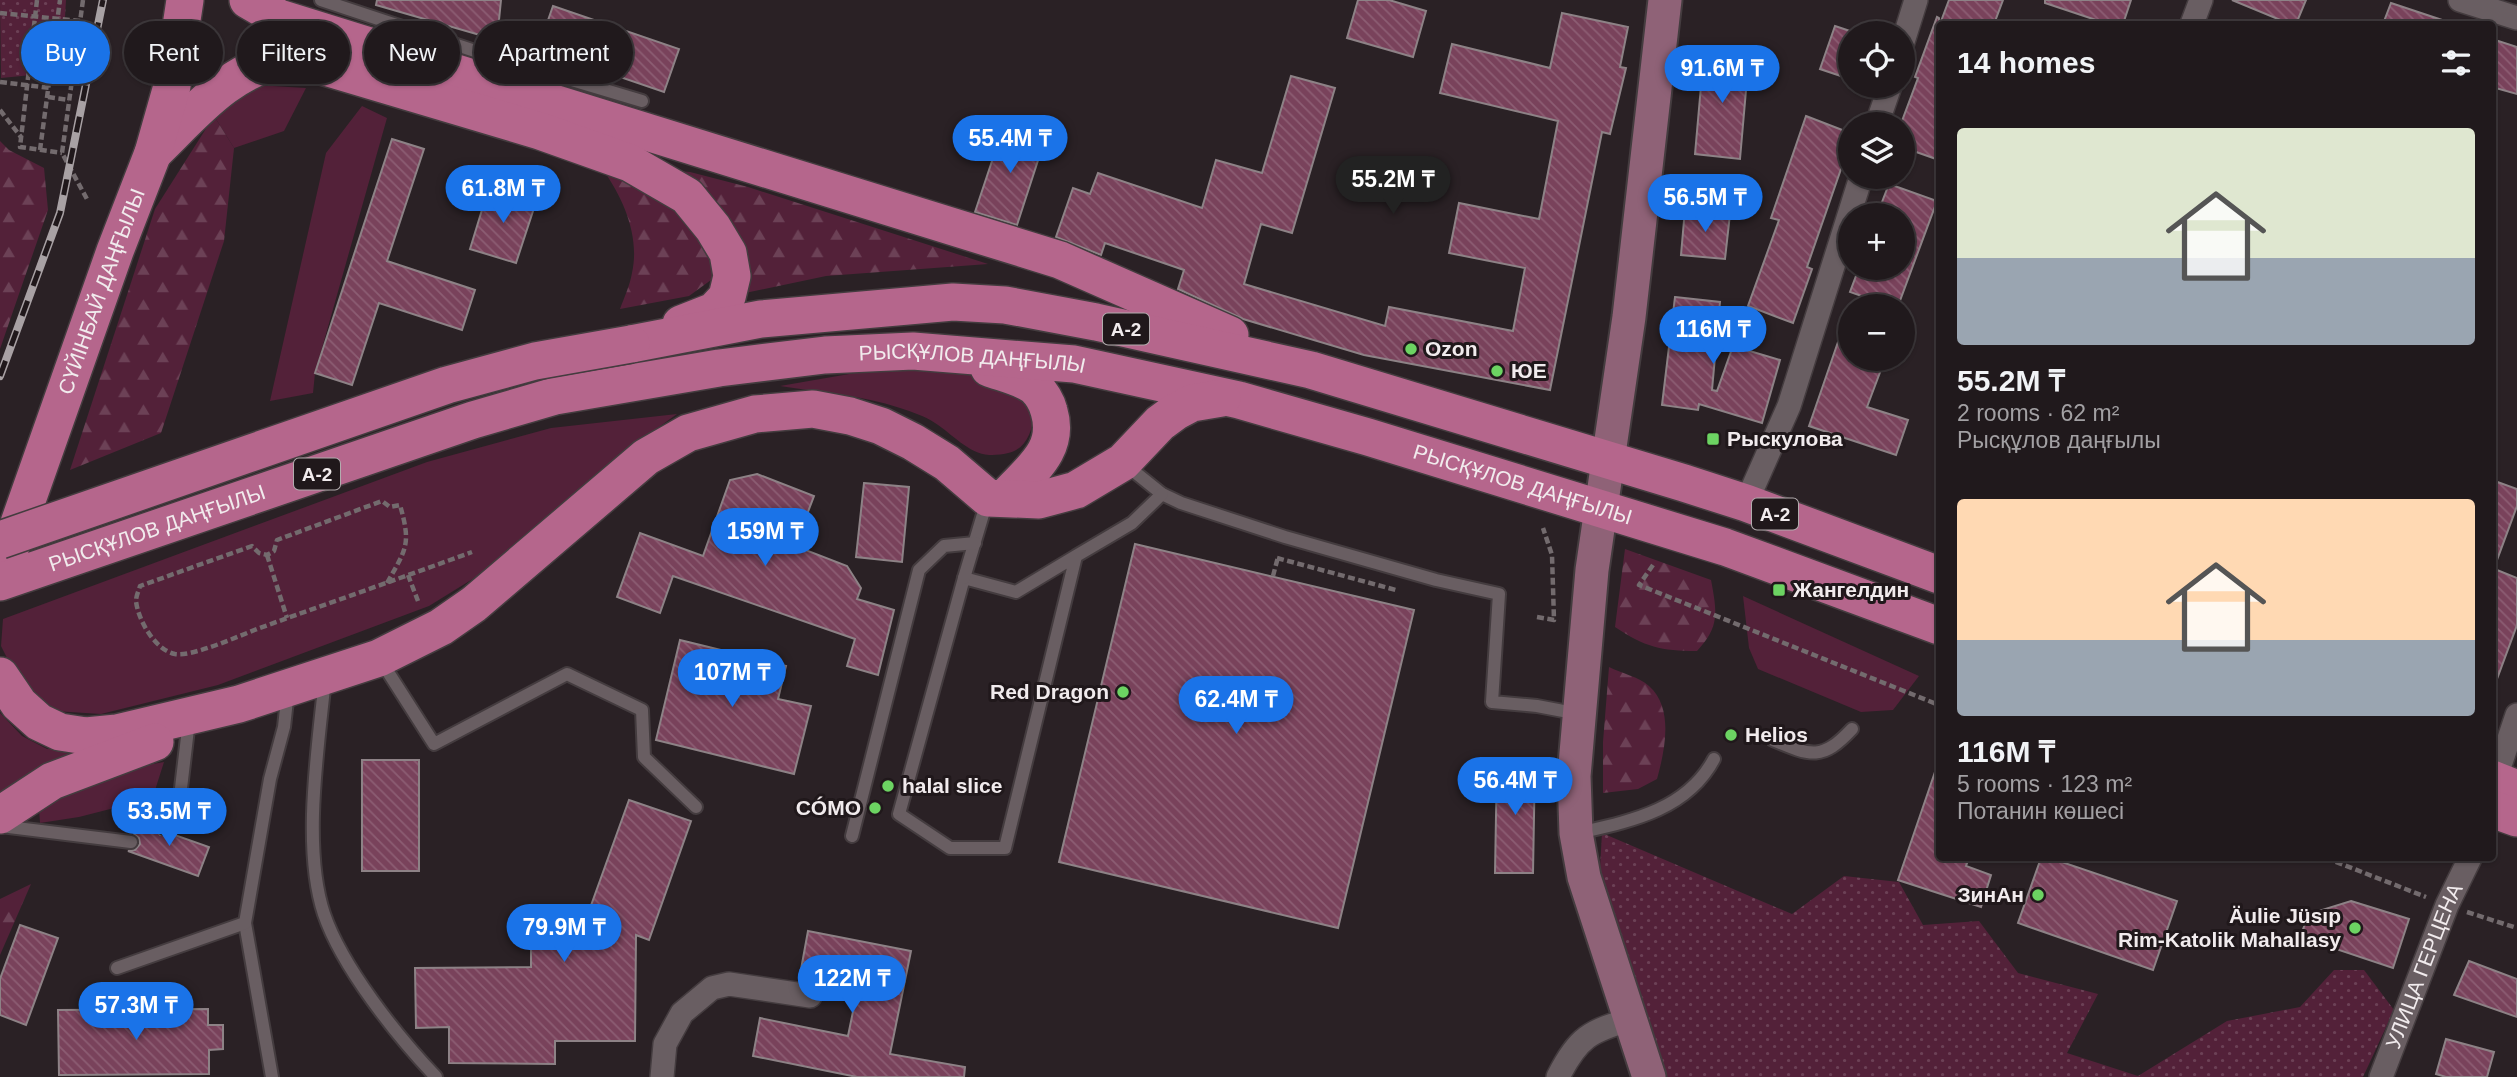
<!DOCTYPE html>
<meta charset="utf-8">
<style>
:root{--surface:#20191c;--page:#282225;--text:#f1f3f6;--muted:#a2a0a3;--line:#3d383b;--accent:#1a73e8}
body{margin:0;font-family:Helvetica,sans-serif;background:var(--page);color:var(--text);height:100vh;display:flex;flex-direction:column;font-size:26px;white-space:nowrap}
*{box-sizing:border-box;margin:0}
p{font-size:23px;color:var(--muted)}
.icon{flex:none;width:38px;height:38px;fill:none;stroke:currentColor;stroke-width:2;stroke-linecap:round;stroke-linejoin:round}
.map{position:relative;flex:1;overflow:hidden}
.side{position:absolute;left:1936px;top:21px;width:560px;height:840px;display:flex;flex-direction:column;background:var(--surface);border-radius:7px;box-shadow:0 2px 5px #0004,0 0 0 2px var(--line)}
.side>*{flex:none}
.guide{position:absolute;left:21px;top:21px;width:665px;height:63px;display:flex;gap:14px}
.controls{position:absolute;left:1838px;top:21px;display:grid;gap:14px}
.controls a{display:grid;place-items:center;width:77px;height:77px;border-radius:50%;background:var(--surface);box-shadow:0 2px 5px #0004,0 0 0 2px var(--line);font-size:35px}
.price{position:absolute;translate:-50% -60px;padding:0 16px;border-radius:24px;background:var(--accent);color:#fff;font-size:23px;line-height:46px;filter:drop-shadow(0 2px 4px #0008)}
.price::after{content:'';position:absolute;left:50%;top:42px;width:21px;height:16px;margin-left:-10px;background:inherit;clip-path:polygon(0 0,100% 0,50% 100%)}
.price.current{background:#222;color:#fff}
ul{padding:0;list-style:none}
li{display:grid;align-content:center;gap:14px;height:371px;padding:0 21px}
li span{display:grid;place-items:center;height:217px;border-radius:7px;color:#555}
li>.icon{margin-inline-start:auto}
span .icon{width:126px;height:126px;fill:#fffc;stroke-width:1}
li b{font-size:30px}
h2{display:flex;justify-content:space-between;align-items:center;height:84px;padding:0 21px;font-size:30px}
.chip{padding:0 24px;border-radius:32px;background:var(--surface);box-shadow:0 2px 5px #0004,0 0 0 2px var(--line);font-size:24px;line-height:63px}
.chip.current{background:var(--accent);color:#fff}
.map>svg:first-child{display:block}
</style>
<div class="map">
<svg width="2517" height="1077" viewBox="0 0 2517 1077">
<defs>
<pattern id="forest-firs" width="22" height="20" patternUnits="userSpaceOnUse" patternTransform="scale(1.75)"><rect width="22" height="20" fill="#532139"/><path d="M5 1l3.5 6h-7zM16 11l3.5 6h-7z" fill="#6c4156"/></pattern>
<pattern id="park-dots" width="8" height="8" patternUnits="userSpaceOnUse" patternTransform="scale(1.75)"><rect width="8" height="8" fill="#532139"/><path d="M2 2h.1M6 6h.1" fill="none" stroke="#6c4156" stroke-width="1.8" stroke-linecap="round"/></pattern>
<pattern id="building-back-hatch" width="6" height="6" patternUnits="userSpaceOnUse" patternTransform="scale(1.75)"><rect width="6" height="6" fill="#79425b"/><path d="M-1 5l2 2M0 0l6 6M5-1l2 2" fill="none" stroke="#8c5d73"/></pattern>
</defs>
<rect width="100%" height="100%" fill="#2a2125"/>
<!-- grass -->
<g fill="#532139">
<polygon points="256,85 306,88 284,131 234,148 214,116"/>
<polygon points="362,106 387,118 315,373 313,393 270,401 326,153"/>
<path d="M942,364L1018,390L1036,409C1030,439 1025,456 989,455C969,454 951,433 935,423C925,416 912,412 900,408C861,395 820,392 780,386L878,369Z"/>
<polygon points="677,414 604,467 484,572 429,606 218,685 101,714 54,711 20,684 1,646 3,619 427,462 551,428"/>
<polygon points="1743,596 1919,676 1893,710 1861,712 1758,669 1749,648"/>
<path d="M0,713L22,736L47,749L101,750C64,759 31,771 0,793Z"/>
<polygon points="164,762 150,806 122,806 79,817 40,823 39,808 77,788 119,770"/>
</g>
<!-- forest -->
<g fill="url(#forest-firs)">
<polygon points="214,116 234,148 224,241 161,433 70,470 155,209"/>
<polygon points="0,141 9,150 44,168 48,210 0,349"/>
<polygon points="668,170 690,172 748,187 988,264 826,276 745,293"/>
<path d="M604,171L664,198L703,235L719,260L711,280L689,296L620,309C624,298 630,285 632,273C640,237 624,200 604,171Z"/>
<path d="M1625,549L1711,580C1717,612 1720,627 1697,651C1661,651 1645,647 1615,627Z"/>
<path d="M1609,667C1621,673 1639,677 1649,686C1674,708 1665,750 1657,779L1638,789L1603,793V742Z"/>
<polygon points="31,884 0,955 0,899"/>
</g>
<!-- park -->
<g fill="url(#park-dots)">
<polygon points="0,0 66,0 63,51 42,74 1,78"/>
<polygon points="1602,833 1792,914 1844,876 1899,882 1923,925 1979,921 2018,973 2098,994 2067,1053 2138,1076 2227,1021 2300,1007 2334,970 2364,970 2394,1010 2363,1077 1655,1077 1599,885"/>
</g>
<!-- building -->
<g fill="url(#building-back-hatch)" stroke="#8d8286" stroke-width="2">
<polygon points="377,0 501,0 497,40 376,5"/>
<polygon points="1358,0 1389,0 1426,11 1413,57 1347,38"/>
<polygon points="1949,0 2003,0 1994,24 1940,24"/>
<polygon points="2045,0 2131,0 2123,24 2108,24 2045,3"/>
<polygon points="2232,0 2306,0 2296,24 2290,24"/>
<polygon points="2391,3 2445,21 2444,24 2383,24"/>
<polygon points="553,6 679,49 664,92 538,49"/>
<polygon points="1562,13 1628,27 1620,67 1626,68 1610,134 1602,132 1550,390 1364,355 1243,319 1178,289 1184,270 1105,243 1101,255 1056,237 1073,188 1090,194 1098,173 1202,208 1216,160 1262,173 1291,76 1335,88 1292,233 1261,224 1244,284 1385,326 1389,307 1513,331 1525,268 1449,253 1459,203 1539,219 1558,121 1440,93 1452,44 1550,68"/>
<polygon points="1937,17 1939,18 1939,160 1902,147 1902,121 1918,78 1915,77"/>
<polygon points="1835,26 1850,31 1850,79 1820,69"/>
<polygon points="2492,39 2517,47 2517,94 2492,87"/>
<polygon points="1704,52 1749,56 1740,159 1695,154"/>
<polygon points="1806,116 1850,133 1850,143 1807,267 1812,269 1793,323 1748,306 1779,220 1771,218"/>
<polygon points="1004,125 1045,139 1017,225 975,212"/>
<polygon points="392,139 424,149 387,261 475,290 462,330 379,303 352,385 315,373"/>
<polygon points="1889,184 1937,201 1898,306 1890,306 1850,292 1859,268 1902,268 1902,215 1877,215"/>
<polygon points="489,187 536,202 516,263 470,249"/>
<polygon points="1685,209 1730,214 1725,259 1681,255"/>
<polygon points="1675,297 1720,302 1712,390 1717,391 1733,346 1780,360 1762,423 1699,404 1698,410 1662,405"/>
<polygon points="1847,316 1850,316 1850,359 1885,359 1867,407 1908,420 1896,455 1809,426"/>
<polygon points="757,474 814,496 795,546 847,566 861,588 857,599 894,610 878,675 847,666 855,639 673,576 660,613 617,597 640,533 703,556 730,480"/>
<polygon points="2492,480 2517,489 2517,506 2494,568 2492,567"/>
<polygon points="864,483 909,487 902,562 856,557"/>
<polygon points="1135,544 1414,610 1338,928 1059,862"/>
<polygon points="2492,568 2517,578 2517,625 2494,687 2492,687"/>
<polygon points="680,640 786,666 778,699 811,706 794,774 656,740"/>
<rect x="362" y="760" width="57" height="111"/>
<polygon points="1497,760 1535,760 1533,873 1495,873"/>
<polygon points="1936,769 1939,769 1939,858 1969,858 1966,866 1991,875 1981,907 1898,880"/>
<polygon points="629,800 691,821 649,940 636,935 635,1041 555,1041 555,1064 449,1063 449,1027 416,1028 415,968 531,967 531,937 580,936"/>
<polygon points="140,816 158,822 155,828 160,835 172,834 209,847 198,876 128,851 135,850 140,844 139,838 134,834"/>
<polygon points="2041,858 2050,858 2177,901 2153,970 2018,923"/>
<polygon points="2351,901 2409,919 2393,968 2300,937 2309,914"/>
<polygon points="20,925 58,938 26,1025 0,1015 0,979"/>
<polygon points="808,931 911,951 890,1054 965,1067 964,1077 857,1077 753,1056 760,1018 848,1036 858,987 800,975"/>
<polygon points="2469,961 2517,979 2517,1017 2454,995"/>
<polygon points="208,1009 208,1025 223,1025 223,1049 209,1050 209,1074 59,1075 58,1010"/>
<polygon points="2446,1039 2494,1052 2487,1077 2446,1077 2436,1074"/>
</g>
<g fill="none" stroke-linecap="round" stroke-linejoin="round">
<defs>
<g id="lane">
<polyline points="321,0 481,53 642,101"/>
<polyline points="1126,465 1162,494 1181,503 1285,537 1436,580 1499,594 1492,702 1537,706 1579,714"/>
<polyline points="1076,556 1016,592 964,578 899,814 950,848 1005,848 1076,556 1132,523 1162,494"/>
<polyline points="964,578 987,501"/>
<polyline points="381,661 434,744 567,674 642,710 644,757 696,807"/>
<path d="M325,679C318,748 302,848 324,914C342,967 397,1036 436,1077"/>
<path d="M1773,740C1811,756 1822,761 1852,729"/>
<polyline points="0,826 131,842"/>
<polyline points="164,828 177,822 188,729"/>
<path d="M1578,833C1631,821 1687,810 1714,759"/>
<polyline points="852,836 919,570 944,546 975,543"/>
<polyline points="245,923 272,1077"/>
<polyline points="117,968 245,923 270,779 284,727 288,691"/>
</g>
<g id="street">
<polyline points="2460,0 2517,18"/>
<polyline points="2192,24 2201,0"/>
<polyline points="1902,45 1916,0"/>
<polyline points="1877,124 1890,86"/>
<polyline points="1746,503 1789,406 1861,177"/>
<polyline points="2495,780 2517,715"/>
<polyline points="662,1077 665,1044 682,1013 712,988 729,984 810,996"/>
<path d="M1558,1077C1578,1037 1590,1031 1632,1019"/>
<path id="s1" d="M2381,1077L2447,905L2470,858"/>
</g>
<polyline id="secondary" points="1649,1077 1584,877 1576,833 1574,776 1592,570 1629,317 1665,0"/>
<g id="primary">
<polyline points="248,0 279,18 1060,260 1230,335"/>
<path d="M153,153C190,118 230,67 285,60C293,59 303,62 312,63L540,131L630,163L687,196L713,228L728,253L732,276L727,297L714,311L681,324"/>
<polyline points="631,344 761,319 953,302 1005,305 1096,322 1311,370 1684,483 1746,503 1939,575"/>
<path d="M989,368C1002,373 1024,378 1035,387C1041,393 1047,403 1049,411C1061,451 1029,471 1005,498"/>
<path id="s2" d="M6,560L115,251L153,153L172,86L185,0"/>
<path id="s3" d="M0,582L473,420L555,396L719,368L825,355L913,351L1074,364L1239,400L1368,437L1725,547L1939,626"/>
<polyline points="0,676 19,704 39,722 60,732 86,736 117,733 239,704 379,658 441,627 474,604 646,457 688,433 755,414 813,409 850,416 881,426 913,442 947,463 988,498 1039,500 1076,490 1123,462 1160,423 1175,412 1192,403 1222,398"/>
<polyline points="2492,779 2517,789"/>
<polyline points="2492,809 2517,818"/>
<polyline points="0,815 52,781 155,742"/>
</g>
</defs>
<!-- lane casing -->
<use href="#lane" stroke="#443c3f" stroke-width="16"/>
<!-- street casing -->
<use href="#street" stroke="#443c3f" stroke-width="26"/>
<!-- secondary casing -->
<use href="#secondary" stroke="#443c3f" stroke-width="37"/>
<!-- primary casing -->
<use href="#primary" stroke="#443c3f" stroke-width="40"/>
<!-- path -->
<g stroke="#736b6e" stroke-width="4.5" stroke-dasharray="7 3.5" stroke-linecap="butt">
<polyline points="37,0 20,147 62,153"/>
<polyline points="83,0 62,153 88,201"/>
<polyline points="0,13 80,21"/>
<polyline points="0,82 50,88"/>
<polyline points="48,97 69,100"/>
<polyline points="0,110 21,137"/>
<polyline points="40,150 60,0"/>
<polyline points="267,555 287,618"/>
<polyline points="1277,558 1396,590"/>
<polyline points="1653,565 1639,585 1939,705"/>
<polyline points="408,575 418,601"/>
<polyline points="1273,576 1278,557"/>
<path d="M387,583C407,548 411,544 400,505L390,507L382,501L277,540L274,551L267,555L259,553L252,546L140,586C139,590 136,596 136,601C138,620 155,650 175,654C192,657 239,636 257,629C329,603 401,578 472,552"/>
<polyline points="1537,617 1554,620 1552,555 1543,528"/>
<polyline points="2326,858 2426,897"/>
<polyline points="2467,912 2517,928"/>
</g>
<!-- lane -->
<use href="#lane" stroke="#695e62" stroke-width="12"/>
<!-- street -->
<use href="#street" stroke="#695e62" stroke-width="23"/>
<!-- secondary -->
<use href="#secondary" stroke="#8f6277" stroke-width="33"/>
<!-- primary -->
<use href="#primary" stroke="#b5668c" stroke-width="37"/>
<defs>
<polyline id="rail" points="0,376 60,213 103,0"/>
</defs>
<!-- rail casing -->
<use href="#rail" stroke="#a8a1a4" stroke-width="8"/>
<!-- rail -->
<use href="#rail" stroke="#20181b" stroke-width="5" stroke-dasharray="16" stroke-linecap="butt"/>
<defs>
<polyline id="primary-bridge" points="0,540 447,385 535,361 631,344"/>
</defs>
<!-- primary-bridge casing -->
<use href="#primary-bridge" stroke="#443c3f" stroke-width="40" stroke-linecap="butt"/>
<!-- primary-bridge -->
<use href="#primary-bridge" stroke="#b5668c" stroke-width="37"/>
</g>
<!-- markers -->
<g fill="#6cd362" stroke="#20181b" stroke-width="2.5">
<circle cx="1411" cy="349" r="7"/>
<circle cx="1497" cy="371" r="7"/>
<rect x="1706" y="432" width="14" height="14" rx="3.5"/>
<rect x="1772" y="583" width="14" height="14" rx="3.5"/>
<circle cx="1123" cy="692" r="7"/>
<circle cx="1731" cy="735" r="7"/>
<circle cx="888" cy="786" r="7"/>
<circle cx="875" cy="808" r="7"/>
<circle cx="2038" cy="895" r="7"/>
<circle cx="2355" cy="928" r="7"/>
</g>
<g text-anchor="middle" stroke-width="6" stroke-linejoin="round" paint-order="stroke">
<!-- shield labels -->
<g fill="#20181b" stroke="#b2acae" stroke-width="2">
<rect x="1103" y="313.5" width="46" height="31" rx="5"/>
<rect x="294" y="458.5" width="46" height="31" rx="5"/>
<rect x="1752" y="498.5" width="46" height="31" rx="5"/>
</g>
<g font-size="19" font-weight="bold" fill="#f1ebed">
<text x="1126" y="336">A-2</text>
<text x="317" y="481">A-2</text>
<text x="1775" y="521">A-2</text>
</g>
<!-- street labels -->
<g font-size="21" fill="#f1ebed" stroke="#20181b">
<text dy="7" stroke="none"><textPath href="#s2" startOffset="285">СҮЙІНБАЙ ДАҢҒЫЛЫ</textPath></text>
<text dy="7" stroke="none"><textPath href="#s3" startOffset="1006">РЫСҚҰЛОВ ДАҢҒЫЛЫ</textPath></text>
<text dy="7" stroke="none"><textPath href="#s3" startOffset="1573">РЫСҚҰЛОВ ДАҢҒЫЛЫ</textPath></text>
<text dy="7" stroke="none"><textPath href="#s3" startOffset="166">РЫСҚҰЛОВ ДАҢҒЫЛЫ</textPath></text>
<text dy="7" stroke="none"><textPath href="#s1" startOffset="119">УЛИЦА ГЕРЦЕНА</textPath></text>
</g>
<!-- poi labels -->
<g font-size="21" font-weight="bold" fill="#f1ebed" stroke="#20181b" text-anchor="start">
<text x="1425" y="356">Ozon</text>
<text x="1511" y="378">ЮЕ</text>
<text x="1727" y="446">Рыскулова</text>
<text x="1793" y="597">Жангелдин</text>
<text x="1109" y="699" text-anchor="end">Red Dragon</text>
<text x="1745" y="742">Helios</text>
<text x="902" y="793">halal slice</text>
<text x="861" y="815" text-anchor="end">CÓMO</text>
<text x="2024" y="902" text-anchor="end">ЗинАн</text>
<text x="2341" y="923" text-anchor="end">Äulie Jüsıp<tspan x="2341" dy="24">Rim-Katolik Mahallasy</tspan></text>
</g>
</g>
</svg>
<div class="controls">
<a><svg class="icon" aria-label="locate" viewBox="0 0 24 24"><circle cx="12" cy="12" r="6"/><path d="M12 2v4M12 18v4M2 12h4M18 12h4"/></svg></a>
<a><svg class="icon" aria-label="layers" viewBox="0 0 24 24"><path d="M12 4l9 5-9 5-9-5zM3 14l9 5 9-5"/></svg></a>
<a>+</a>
<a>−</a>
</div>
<b class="price" style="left:1722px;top:105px">91.6M ₸</b>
<b class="price" style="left:1010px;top:175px">55.4M ₸</b>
<b class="price current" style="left:1393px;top:216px">55.2M ₸</b>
<b class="price" style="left:503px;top:225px">61.8M ₸</b>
<b class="price" style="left:1705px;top:234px">56.5M ₸</b>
<b class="price" style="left:1713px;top:366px">116M ₸</b>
<b class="price" style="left:765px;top:568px">159M ₸</b>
<b class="price" style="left:732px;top:709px">107M ₸</b>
<b class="price" style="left:1236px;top:736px">62.4M ₸</b>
<b class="price" style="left:1515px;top:817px">56.4M ₸</b>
<b class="price" style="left:169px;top:848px">53.5M ₸</b>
<b class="price" style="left:564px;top:964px">79.9M ₸</b>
<b class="price" style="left:852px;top:1015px">122M ₸</b>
<b class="price" style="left:136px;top:1042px">57.3M ₸</b>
<div class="guide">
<a class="chip current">Buy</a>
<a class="chip">Rent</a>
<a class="chip">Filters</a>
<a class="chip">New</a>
<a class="chip">Apartment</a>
</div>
<section class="side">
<h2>14 homes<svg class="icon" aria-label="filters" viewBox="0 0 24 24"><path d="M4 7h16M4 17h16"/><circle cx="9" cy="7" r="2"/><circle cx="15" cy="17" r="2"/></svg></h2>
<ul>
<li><span style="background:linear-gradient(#dfe7d0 60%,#9aa5b1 0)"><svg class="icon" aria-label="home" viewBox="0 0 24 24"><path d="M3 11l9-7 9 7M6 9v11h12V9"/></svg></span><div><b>55.2M ₸</b><p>2 rooms · 62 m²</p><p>Рысқұлов даңғылы</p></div></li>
<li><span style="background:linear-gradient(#ffd9b3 65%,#9aa5b1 0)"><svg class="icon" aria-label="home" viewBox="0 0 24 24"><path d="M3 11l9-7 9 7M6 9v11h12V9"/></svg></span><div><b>116M ₸</b><p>5 rooms · 123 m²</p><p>Потанин көшесі</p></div></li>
</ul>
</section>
</div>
